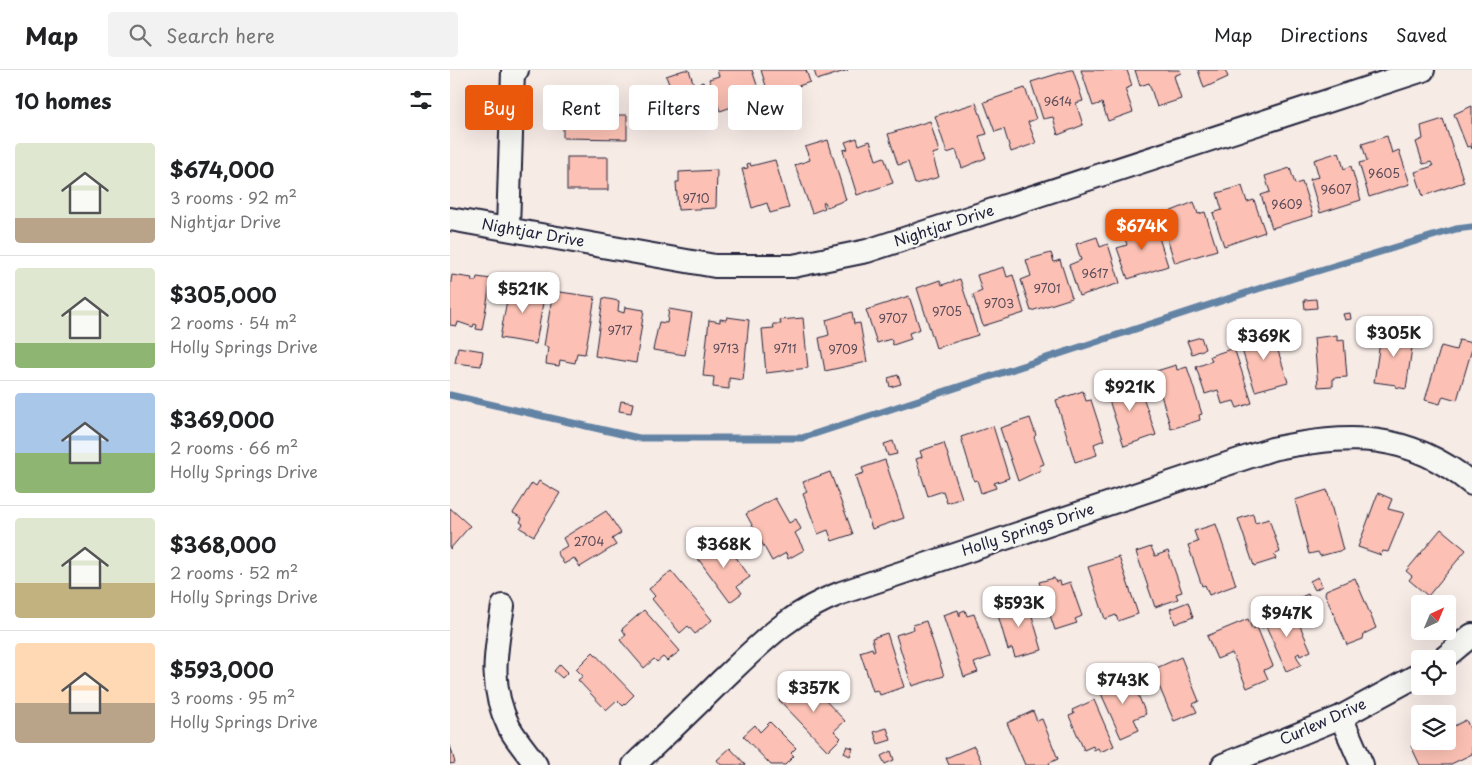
<!DOCTYPE html>
<meta charset="utf-8">
<style>
:root{--surface:#fff;--page:#f2f2f2;--text:#202124;--muted:#757577;--line:#e0e0e0;--accent:#ea580c}
body{margin:0;font-family:"Playpen Sans",sans-serif;background:var(--page);color:var(--text);height:100vh;display:flex;flex-direction:column;font-size:19px;white-space:nowrap}
*{box-sizing:border-box;margin:0}
p{font-size:16px;color:var(--muted)}
.icon{flex:none;width:28px;height:28px;fill:none;stroke:currentColor;stroke-width:2;stroke-linecap:round;stroke-linejoin:round}
.map{position:relative;flex:1;overflow:hidden}
.sheet{display:flex;flex-direction:column;background:var(--surface);width:450px}
.sheet>*{flex:none}
.banner{position:absolute;left:15px;top:15px;width:475px;height:45px;display:flex;gap:10px}
.needle{width:32px;rotate:44deg}
.fabs{position:absolute;left:961px;top:525px;display:grid;gap:10px}
.fabs a{display:grid;place-items:center;width:45px;height:45px;border-radius:5px;background:var(--surface);box-shadow:0 5px 20px #0002;font-size:25px}
.price{position:absolute;translate:-50% -42px;padding:0 11px;border-radius:10px;background:#fff;color:#222;font-size:16px;line-height:32px;filter:drop-shadow(0 1px 2px #0008)}
.price::after{content:'';position:absolute;left:50%;top:30px;width:15px;height:11px;margin-left:-8px;background:inherit;clip-path:polygon(0 0,100% 0,50% 100%)}
.price.selected{background:var(--accent);color:#fff}
ul{padding:0;list-style:none}
li{display:flex;align-items:center;gap:15px;height:125px;padding:0 15px}
li+li{border-top:1px solid var(--line)}
li span{display:grid;place-items:center;flex:none;width:140px;height:100px;border-radius:5px;color:#555}
li>.icon{margin-inline-start:auto}
span .icon{width:60px;height:60px;fill:#fffc;stroke-width:1}
li b{font-size:21px}
h2{display:flex;justify-content:space-between;align-items:center;height:60px;padding:0 15px;font-size:21px}
.pill{padding:0 18px;border-radius:5px;background:var(--surface);box-shadow:0 5px 20px #0002;font-size:18px;line-height:45px}
.pill.selected{background:var(--accent);color:#fff}
header{display:flex;align-items:center;gap:30px;box-sizing:border-box;height:70px;padding:0 25px;background:var(--surface);border-bottom:1px solid var(--line)}
header strong{font-size:24px}
nav{display:flex;gap:28px;margin-inline-start:auto;font-size:18px}
.search{width:350px;height:45px;background:var(--page);display:flex;align-items:center;gap:12px;box-sizing:border-box;padding:0 18px;border-radius:5px;color:var(--muted);font-size:19px}
main{display:flex;flex:1;min-height:0}
.map>svg:first-child{display:block}
</style>
<header>
<strong>Map</strong>
<div class="search"><svg class="icon" aria-label="search" viewBox="0 0 24 24"><circle cx="10" cy="10" r="6"/><path d="M15 15l6 6"/></svg>Search here</div>
<nav><a>Map</a><a>Directions</a><a>Saved</a></nav>
</header>
<main>
<section class="sheet">
<h2>10 homes<svg class="icon" aria-label="filters" viewBox="0 0 24 24"><path d="M4 7h16M4 17h16"/><circle cx="9" cy="7" r="2"/><circle cx="15" cy="17" r="2"/></svg></h2>
<ul>
<li><span style="background:linear-gradient(#dfe7d0 75%,#b9a48a 0)"><svg class="icon" aria-label="home" viewBox="0 0 24 24"><path d="M3 11l9-7 9 7M6 9v11h12V9"/></svg></span><div><b>$674,000</b><p>3 rooms · 92 m²</p><p>Nightjar Drive</p></div></li>
<li><span style="background:linear-gradient(#dfe7d0 75%,#8fb573 0)"><svg class="icon" aria-label="home" viewBox="0 0 24 24"><path d="M3 11l9-7 9 7M6 9v11h12V9"/></svg></span><div><b>$305,000</b><p>2 rooms · 54 m²</p><p>Holly Springs Drive</p></div></li>
<li><span style="background:linear-gradient(#a9c7e8 60%,#8fb573 0)"><svg class="icon" aria-label="home" viewBox="0 0 24 24"><path d="M3 11l9-7 9 7M6 9v11h12V9"/></svg></span><div><b>$369,000</b><p>2 rooms · 66 m²</p><p>Holly Springs Drive</p></div></li>
<li><span style="background:linear-gradient(#dfe7d0 65%,#c2b280 0)"><svg class="icon" aria-label="home" viewBox="0 0 24 24"><path d="M3 11l9-7 9 7M6 9v11h12V9"/></svg></span><div><b>$368,000</b><p>2 rooms · 52 m²</p><p>Holly Springs Drive</p></div></li>
<li><span style="background:linear-gradient(#ffd9b3 60%,#b9a48a 0)"><svg class="icon" aria-label="home" viewBox="0 0 24 24"><path d="M3 11l9-7 9 7M6 9v11h12V9"/></svg></span><div><b>$593,000</b><p>3 rooms · 95 m²</p><p>Holly Springs Drive</p></div></li>
</ul>
</section>
<div class="map">
<svg width="1022" height="695" viewBox="0 0 1022 695">
<rect width="100%" height="100%" fill="#f7ebe6"/>
<filter id="ink" filterUnits="userSpaceOnUse"><feTurbulence type="fractalNoise" baseFrequency=".02" numOctaves="2"/><feDisplacementMap in="SourceGraphic" scale="10" xChannelSelector="R" yChannelSelector="G"/><feConvolveMatrix kernelMatrix="1 2 1 2 8 2 1 2 1" color-interpolation-filters="sRGB"/></filter>
<g filter="url(#ink)">
<g fill="none" stroke-linecap="round" stroke-linejoin="round">
<!-- stream -->
<polyline stroke="#6283a4" stroke-width="7" points="0,325 189,368 352,368 811,218 1006,159 1022,157"/>
</g>
<!-- building -->
<g fill="#fcc1b4" stroke="#22223b">
<polygon points="234,0 239,0 244,15 253,12 263,43 221,56 211,25 222,22 216,6"/>
<polygon points="267,0 302,0 311,27 270,41 259,9 269,6"/>
<polygon points="311,0 356,0 360,12 319,26"/>
<polygon points="364,0 398,0 367,10"/>
<polygon points="620,0 623,0 633,31 626,33 633,55 608,65 603,47 593,49 581,12"/>
<polygon points="631,0 677,0 682,16 675,19 683,42 658,51 652,33 643,36"/>
<polygon points="685,0 730,0 731,3 724,6 731,29 707,37 699,13 690,16"/>
<polygon points="748,0 775,0 778,7 754,18"/>
<polygon points="575,18 586,49 578,52 586,73 561,82 554,59 545,62 534,32"/>
<polygon points="133,30 163,30 163,45 177,45 177,69 113,68 113,53 117,52 117,45 113,45 113,32"/>
<polygon points="526,33 537,64 529,66 536,88 512,98 506,80 497,83 485,46"/>
<polygon points="1022,36 1022,79 1021,76 1017,77 1004,44"/>
<polygon points="993,49 1014,112 973,126 965,102 983,96 981,92 973,94 966,72 973,69 971,56"/>
<polygon points="480,51 489,82 482,84 489,107 465,114 458,92 448,95 438,64"/>
<polygon points="937,66 942,83 949,80 960,114 919,127 909,93 917,91 912,74"/>
<polygon points="407,68 409,75 420,71 426,90 434,87 443,113 407,125 393,80 398,79 395,72"/>
<polygon points="378,70 396,130 377,137 375,132 373,133 375,138 362,143 345,95 360,90 355,77"/>
<polygon points="889,82 894,99 901,96 911,130 870,143 860,109 869,107 864,90"/>
<rect x="117" y="87" width="41" height="33"/>
<polygon points="325,90 339,138 320,143 317,133 302,138 292,99 298,98 297,94 300,93 301,96"/>
<polygon points="840,98 845,114 852,112 863,146 822,158 811,125 820,122 815,106"/>
<polygon points="267,100 266,138 228,140 226,112 229,112 229,102"/>
<polygon points="792,116 797,132 804,130 815,162 774,176 763,143 772,140 767,123"/>
<polygon points="744,132 748,144 755,142 767,180 725,193 715,162 724,158 719,142"/>
<polygon points="695,151 698,161 706,158 718,196 678,209 667,178 677,175 673,162 674,159"/>
<polygon points="647,167 650,177 658,174 670,213 629,226 619,195 631,190 626,174"/>
<polygon points="601,183 604,192 610,190 622,228 581,241 571,210 581,206 576,190"/>
<polygon points="554,197 557,207 563,205 574,243 533,256 523,225 532,221 527,205"/>
<polygon points="2,205 22,208 21,211 26,211 27,207 41,209 32,260 26,259 27,255 24,254 23,257 8,252 7,256 0,255 0,217"/>
<polygon points="510,209 528,265 486,278 467,218 490,210 492,215"/>
<polygon points="60,214 95,221 86,274 50,268"/>
<polygon points="103,221 145,227 135,284 127,283 125,293 110,290 109,296 96,294 98,277 94,276"/>
<polygon points="459,226 470,259 459,263 461,269 443,275 441,269 427,273 416,240"/>
<polygon points="153,228 169,231 168,241 174,243 175,237 194,240 186,293 145,286"/>
<polygon points="866,229 867,238 855,239 854,230"/>
<polygon points="219,239 242,243 235,285 203,280 209,252 217,253"/>
<polygon points="402,242 404,254 410,253 417,292 375,301 369,268 379,265 376,250"/>
<polygon points="900,243 901,249 895,250 893,244"/>
<polygon points="277,247 299,250 293,310 279,308 279,319 263,317 264,307 253,306 259,250 270,252 270,249 276,250"/>
<polygon points="353,248 358,298 316,303 312,259 324,258 323,254 331,254 330,250"/>
<polygon points="821,259 838,312 805,321 792,280 797,278 794,268"/>
<polygon points="932,259 964,264 956,319 946,317 946,315 924,312"/>
<polygon points="887,265 887,271 894,270 897,307 883,308 883,316 868,317 864,268"/>
<polygon points="751,267 755,279 742,284 737,271"/>
<polygon points="1009,270 1022,273 1022,279 1007,330 993,326 990,334 975,330 991,276 1006,280"/>
<polygon points="8,277 33,281 31,296 5,293"/>
<polygon points="784,278 802,333 787,338 784,331 772,334 768,320 755,324 746,297 762,291 760,286"/>
<polygon points="726,295 727,300 737,297 752,344 749,345 750,350 721,359 709,318 698,321 695,309 705,306 703,302"/>
<polygon points="448,305 451,314 440,317 438,308"/>
<polygon points="677,310 679,315 688,312 706,365 674,376 655,318"/>
<polygon points="633,321 636,331 641,330 654,370 644,374 647,385 625,392 606,330"/>
<polygon points="171,331 183,333 181,343 169,341"/>
<polygon points="580,348 586,365 584,367 594,394 589,396 591,400 568,411 550,358"/>
<polygon points="543,356 559,408 544,413 546,418 531,423 527,410 524,411 511,367"/>
<polygon points="443,371 447,384 438,386 434,374"/>
<polygon points="494,373 512,428 497,433 493,421 478,426 466,389 472,387 470,381"/>
<polygon points="435,390 454,448 422,459 405,406 414,403 412,398"/>
<polygon points="380,402 403,464 382,471 378,460 368,464 353,424 357,422 353,412"/>
<polygon points="89,411 110,423 84,466 70,458 73,454 70,452 72,448 63,443 82,413 86,416"/>
<polygon points="877,420 893,480 870,486 868,482 859,484 845,430"/>
<polygon points="928,423 942,429 938,439 954,443 938,482 933,481 931,485 908,477"/>
<polygon points="325,428 339,453 346,449 351,459 345,463 354,480 338,489 336,483 322,491 296,444"/>
<polygon points="0,438 20,456 0,479"/>
<polygon points="156,441 171,463 162,469 166,475 130,497 124,488 114,494 107,482 117,476 113,468"/>
<polygon points="803,444 805,453 819,449 830,482 824,485 826,489 804,496 788,449"/>
<polygon points="766,454 786,515 759,525 755,515 752,516 738,475 748,472 744,461"/>
<polygon points="991,459 1016,480 978,526 959,510 962,506 956,501"/>
<polygon points="266,471 269,476 275,472 300,507 287,516 292,523 280,532 246,486"/>
<polygon points="701,477 705,486 718,481 732,522 726,524 728,529 705,537 686,482"/>
<polygon points="669,487 688,544 668,551 666,545 655,549 638,497"/>
<polygon points="221,501 262,550 245,564 238,556 230,563 202,529 205,526 199,519"/>
<polygon points="868,507 872,516 865,520 860,511"/>
<polygon points="604,508 606,512 610,511 611,515 620,512 632,546 625,549 627,553 605,560 589,512"/>
<polygon points="905,508 926,558 914,564 913,569 897,575 875,524 876,520"/>
<polygon points="858,524 863,537 854,541 849,528"/>
<polygon points="577,529 592,580 565,587 562,578 558,580 546,538"/>
<polygon points="738,532 743,547 725,554 720,539"/>
<polygon points="836,539 838,545 844,542 861,581 850,586 849,583 846,585 851,595 836,601 816,556 812,558 809,551"/>
<polygon points="194,540 230,581 217,591 213,587 207,592 204,589 194,598 170,570 176,565 172,559"/>
<polygon points="508,540 510,547 510,542 515,540 517,546 524,544 540,587 524,593 528,602 514,607 493,545"/>
<polygon points="798,549 802,559 807,557 823,596 814,600 818,609 797,618 782,583 767,589 757,566"/>
<polygon points="476,551 494,606 462,616 446,565 464,559 463,555"/>
<polygon points="437,563 454,617 430,625 428,620 423,621 410,582 422,578 423,581 425,580 422,568"/>
<polygon points="143,582 184,625 173,636 167,630 156,640 128,610 133,606 126,599"/>
<polygon points="731,587 749,631 743,634 747,642 724,651 702,600"/>
<polygon points="110,594 118,602 112,608 104,601"/>
<polygon points="680,605 696,644 684,649 689,660 671,668 649,619"/>
<polygon points="353,607 395,651 384,661 391,668 378,681 329,630"/>
<polygon points="644,630 664,676 650,682 648,678 644,680 643,676 634,680 619,646 624,644 622,640"/>
<polygon points="583,641 587,651 592,649 608,689 599,693 600,695 575,695 557,653"/>
<polygon points="1016,650 1022,663 1022,684 999,695 970,695 961,676 971,671 998,671 998,659"/>
<polygon points="320,652 346,678 341,683 344,686 335,695 321,695 293,666 305,655 310,662"/>
<polygon points="437,658 441,670 428,674 424,662"/>
<polygon points="0,675 5,693 0,694"/>
<polygon points="397,676 403,678 400,686 394,683"/>
<polygon points="524,676 533,695 499,695 496,688"/>
<polygon points="280,678 296,695 271,695 267,690"/>
<polygon points="441,681 444,690 435,694 431,686"/>
</g>
<g fill="none" stroke-linecap="round" stroke-linejoin="round">
<defs>
<g id="minor">
<polyline points="0,149 265,196 343,196 417,181 973,0"/>
<polyline points="58,158 63,1 67,0"/>
<path d="M53,536C46,581 38,614 59,657C66,670 78,683 86,695"/>
<polyline points="993,589 1022,565"/>
<polyline points="891,647 912,695"/>
<path d="M184,695C213,667 243,639 272,610C311,573 340,542 391,523L822,379C899,363 958,361 1022,414"/>
<polyline points="773,695 891,647 970,604"/>
</g>
</defs>
<!-- minor casing -->
<use href="#minor" stroke="#22223b" stroke-width="26"/>
<!-- minor -->
<use href="#minor" stroke="#f6f6f2" stroke-width="22"/>
</g>
</g>
<g text-anchor="middle" stroke-width="4.5" stroke-linejoin="round" paint-order="stroke">
<!-- number labels -->
<g font-size="12" fill="#584a59">
<text x="608" y="36">9614</text>
<text x="934" y="108">9605</text>
<text x="886" y="124">9607</text>
<text x="246" y="133">9710</text>
<text x="837" y="139">9609</text>
<text x="645" y="208">9617</text>
<text x="597" y="223">9701</text>
<text x="549" y="238">9703</text>
<text x="497" y="246">9705</text>
<text x="443" y="253">9707</text>
<text x="170" y="265">9717</text>
<text x="276" y="283">9713</text>
<text x="335" y="283">9711</text>
<text x="393" y="284">9709</text>
<text x="139" y="476">2704</text>
</g>
<!-- street labels -->
<g font-size="15" fill="#22223b" stroke="#f6f6f2">
<text transform="translate(494 156) rotate(-18)" y="5">Nightjar Drive</text>
<text transform="translate(83 163) rotate(10)" y="5">Nightjar Drive</text>
<text transform="translate(578 460) rotate(-18)" y="5">Holly Springs Drive</text>
<text transform="translate(873 652) rotate(-24)" y="5">Curlew Drive</text>
</g>
</g>
</svg>
<div class="fabs">
<a><svg class="needle" viewBox="-14 -14 28 28"><path d="M0-13l5 13h-10z" fill="#e53935"/><path d="M0 13l5-13h-10z" fill="#757577"/></svg></a>
<a><svg class="icon" aria-label="locate" viewBox="0 0 24 24"><circle cx="12" cy="12" r="6"/><path d="M12 2v4M12 18v4M2 12h4M18 12h4"/></svg></a>
<a><svg class="icon" aria-label="layers" viewBox="0 0 24 24"><path d="M12 4l9 5-9 5-9-5zM3 14l9 5 9-5"/></svg></a>
</div>
<b class="price selected" style="left:692px;top:181px">$674K</b>
<b class="price" style="left:73px;top:244px">$521K</b>
<b class="price" style="left:944px;top:288px">$305K</b>
<b class="price" style="left:814px;top:291px">$369K</b>
<b class="price" style="left:680px;top:342px">$921K</b>
<b class="price" style="left:274px;top:499px">$368K</b>
<b class="price" style="left:569px;top:558px">$593K</b>
<b class="price" style="left:837px;top:568px">$947K</b>
<b class="price" style="left:673px;top:635px">$743K</b>
<b class="price" style="left:364px;top:643px">$357K</b>
<div class="banner">
<a class="pill selected">Buy</a>
<a class="pill">Rent</a>
<a class="pill">Filters</a>
<a class="pill">New</a>
</div>
</div>
</main>
